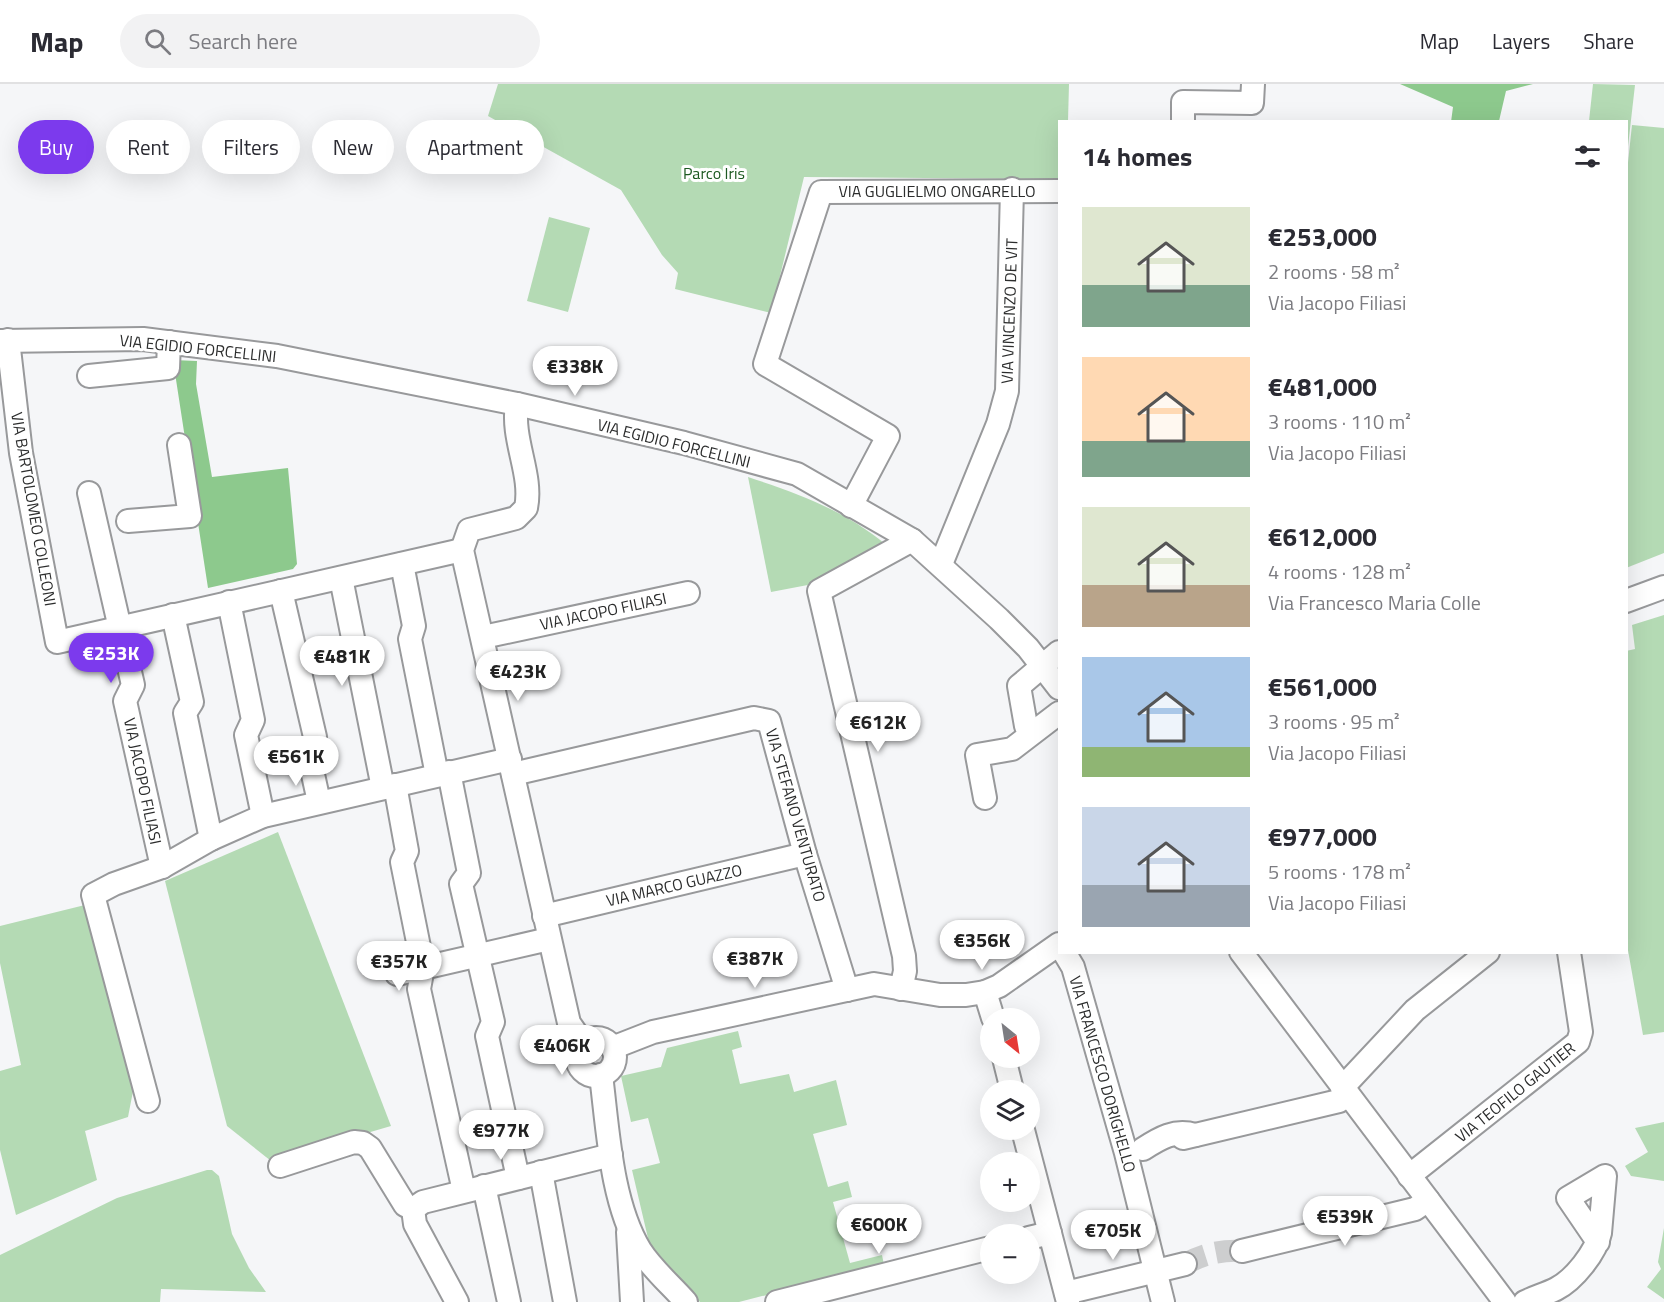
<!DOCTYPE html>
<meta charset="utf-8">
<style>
:root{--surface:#fff;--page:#f2f2f3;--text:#2b2b33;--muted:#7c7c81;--line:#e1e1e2;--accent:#7c3aed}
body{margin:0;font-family:"Titillium Web",sans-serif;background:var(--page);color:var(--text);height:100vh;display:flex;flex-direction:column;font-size:22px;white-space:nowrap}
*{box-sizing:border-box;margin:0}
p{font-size:20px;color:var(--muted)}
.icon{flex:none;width:33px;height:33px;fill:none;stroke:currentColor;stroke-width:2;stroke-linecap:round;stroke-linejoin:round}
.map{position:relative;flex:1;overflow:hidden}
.sheet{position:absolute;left:1058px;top:36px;width:570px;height:834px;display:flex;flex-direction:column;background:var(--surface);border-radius:0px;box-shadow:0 6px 24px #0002}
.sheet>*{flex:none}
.top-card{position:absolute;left:18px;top:36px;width:570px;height:54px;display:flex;gap:12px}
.needle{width:39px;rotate:150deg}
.controls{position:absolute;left:980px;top:924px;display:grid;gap:12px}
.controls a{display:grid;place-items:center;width:60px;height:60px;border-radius:50%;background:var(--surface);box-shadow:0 6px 24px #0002;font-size:30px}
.price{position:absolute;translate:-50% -51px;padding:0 14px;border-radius:21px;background:#fff;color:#222;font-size:20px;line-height:39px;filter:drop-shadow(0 2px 3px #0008)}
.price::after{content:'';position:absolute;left:50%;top:36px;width:18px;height:14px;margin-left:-9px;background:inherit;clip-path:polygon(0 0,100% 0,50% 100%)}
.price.selected{background:var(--accent);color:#fff}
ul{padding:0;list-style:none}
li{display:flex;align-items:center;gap:18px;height:150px;padding:0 24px}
li span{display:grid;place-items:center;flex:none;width:168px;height:120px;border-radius:0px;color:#555}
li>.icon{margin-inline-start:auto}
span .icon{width:72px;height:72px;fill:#fffc;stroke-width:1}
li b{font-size:26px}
h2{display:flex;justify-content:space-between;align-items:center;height:72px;padding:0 24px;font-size:26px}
.tag{padding:0 21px;border-radius:27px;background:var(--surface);box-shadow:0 6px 24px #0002;font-size:21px;line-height:54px}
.tag.selected{background:var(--accent);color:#fff}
header{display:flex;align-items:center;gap:36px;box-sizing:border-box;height:84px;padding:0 30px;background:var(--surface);border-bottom:2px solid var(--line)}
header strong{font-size:28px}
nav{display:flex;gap:33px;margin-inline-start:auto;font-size:21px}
.search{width:420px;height:54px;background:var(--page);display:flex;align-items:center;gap:15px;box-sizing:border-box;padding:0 21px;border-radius:33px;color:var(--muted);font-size:22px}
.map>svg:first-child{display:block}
</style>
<header>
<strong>Map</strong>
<div class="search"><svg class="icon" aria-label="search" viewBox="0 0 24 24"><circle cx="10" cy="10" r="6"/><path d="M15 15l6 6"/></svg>Search here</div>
<nav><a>Map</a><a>Layers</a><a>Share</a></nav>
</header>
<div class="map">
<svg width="1664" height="1218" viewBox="0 0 1664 1218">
<rect width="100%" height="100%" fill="#f5f6f8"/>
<!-- green -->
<g fill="#b4dab4">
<polygon points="498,0 1069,0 1068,37 1059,38 1059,95 804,93 771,229 675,205 678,189 662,171 621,106 488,32"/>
<polygon points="1593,0 1635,1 1626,80 1626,38 1589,37"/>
<polygon points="1632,41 1664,44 1664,469 1626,484 1626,97"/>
<polygon points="549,133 590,144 568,228 527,217"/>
<path d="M748,393C797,409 844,426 885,460L813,500L771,508Z"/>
<polygon points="1664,531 1664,948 1643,951 1626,855 1626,567 1635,565 1632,541"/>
<polygon points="278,748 391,1042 271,1077 227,1042 165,797"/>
<polygon points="89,820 135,997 128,1033 85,1047 97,1096 16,1131 0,1066 0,987 21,981 0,879 0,842"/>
<polygon points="738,947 742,963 732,966 740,1000 789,990 794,1008 836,996 847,1041 813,1050 828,1103 848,1097 852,1113 833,1118 850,1179 882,1171 884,1181 739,1218 700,1218 651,1167 632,1086 660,1079 648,1034 631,1038 621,992 661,983 667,964"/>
<polygon points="1664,1038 1664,1097 1631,1092 1625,1082 1648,1068 1635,1044"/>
<polygon points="207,1086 212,1086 219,1092 232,1150 249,1184 266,1208 161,1205 160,1218 0,1218 0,1171 117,1114"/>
<polygon points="1664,1144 1664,1215 1647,1203 1661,1185 1658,1178"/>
</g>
<!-- forest -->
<g fill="#8dc98d">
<polygon points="1400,0 1533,0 1506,7 1499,37 1451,38 1453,23"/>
<polygon points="173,276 197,277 196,300 212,393 288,384 297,480 293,485 208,504"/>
</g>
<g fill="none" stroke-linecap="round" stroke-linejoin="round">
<!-- minor-tunnel -->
<path stroke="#cdcecf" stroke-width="22" stroke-dasharray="22 11" stroke-linecap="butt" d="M1185,1180C1204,1170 1220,1166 1242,1167"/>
<defs>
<g id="minor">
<polyline points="1183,38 1183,18 1252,19 1253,0"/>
<polyline points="8,256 21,369 57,558 462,466"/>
<polyline points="0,257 143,255 277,272 517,320 684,359 797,390 912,456 999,535 1028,564 1059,604"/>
<polyline points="89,292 168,284 169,258"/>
<path d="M517,320C511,356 533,390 526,424L516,434L469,446L462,466L569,939L583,959"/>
<polyline points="89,409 133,601 125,617 162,783"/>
<polyline points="851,422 888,352 765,280 821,108 1059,107"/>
<polyline points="128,437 190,432 179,361"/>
<polyline points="402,480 414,542 410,555 437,691"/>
<polyline points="941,480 998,340 1007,307 1012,105"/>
<polyline points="341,494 383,704"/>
<polyline points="281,507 315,653 309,672 319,718"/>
<polyline points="1626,517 1664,503"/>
<polyline points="229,518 253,636 246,651 263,732"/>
<polyline points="173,531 192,618 185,629 211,755"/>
<polyline points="483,553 688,509"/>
<polyline points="1032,649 1026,642 1019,602 1059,568"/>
<polyline points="449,688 469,789 461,800 493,938 487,952 518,1094"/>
<polyline points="513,690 754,634 769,637 805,770 847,906"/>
<polyline points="395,701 407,767 402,778 423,883 419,905 464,1107"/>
<polyline points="985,714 977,671 1012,665 1059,629"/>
<polyline points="544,832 805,770"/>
<polyline points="1064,868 1073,883 1126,1069 1163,1218"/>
<polyline points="1241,868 1505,1218"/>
<polyline points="397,890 549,855"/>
<polyline points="901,905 905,887 904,872 819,507 912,456"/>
<polyline points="985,908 993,934"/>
<circle cx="596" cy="973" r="19"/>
<polyline points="612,964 653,948 874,900 940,911 966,911 985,908 999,902 1059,860"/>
<polyline points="1004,974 1012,1006"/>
<path d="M601,991C608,1046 611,1118 640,1166C652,1185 671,1201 686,1218"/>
<polyline points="1342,1004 1415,926 1488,868"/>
<polyline points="148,1017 93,811 114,800 162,783 211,755 263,732 510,675"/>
<polyline points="1023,1046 1068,1218"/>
<polyline points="1183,1054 1339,1017 1347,1011"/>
<path d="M1143,1065C1160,1054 1175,1045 1195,1051"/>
<polyline points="280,1082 354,1058 363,1059 370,1064 405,1121 413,1125 415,1140 457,1218"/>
<polyline points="541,1088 565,1218"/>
<polyline points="1409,1092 1578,958 1581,948 1569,868"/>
<polyline points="484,1102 509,1218"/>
<polyline points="413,1125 423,1118 611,1071"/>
<polyline points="628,1148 632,1218"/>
<polyline points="1029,1154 1050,1149"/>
<polyline points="1242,1167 1415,1125 1428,1116"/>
<polyline points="1066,1209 1185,1180"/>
<polyline points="777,1218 990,1164"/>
<path d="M1525,1218C1535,1213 1546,1210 1556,1205C1574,1196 1596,1168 1600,1149L1605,1092L1568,1114L1598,1158"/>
</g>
</defs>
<!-- minor casing -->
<use href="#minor" stroke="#98999b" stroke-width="26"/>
<!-- minor -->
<use href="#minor" stroke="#fff" stroke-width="22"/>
</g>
<g text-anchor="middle" stroke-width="6" stroke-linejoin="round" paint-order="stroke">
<!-- park labels -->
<g font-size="16" fill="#1c5921" stroke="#fff">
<text x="714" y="95">Parco Iris</text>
</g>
<!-- street labels -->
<g font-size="16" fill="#2c2d2d" stroke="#fff">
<text x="937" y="113">VIA GUGLIELMO ONGARELLO</text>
<text transform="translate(1009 227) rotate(-88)" y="6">VIA VINCENZO DE VIT</text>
<text transform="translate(198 264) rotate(6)" y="6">VIA EGIDIO FORCELLINI</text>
<text transform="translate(674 359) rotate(14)" y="6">VIA EGIDIO FORCELLINI</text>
<text transform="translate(34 425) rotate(80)" y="6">VIA BARTOLOMEO COLLEONI</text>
<text transform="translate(603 527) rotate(-12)" y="6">VIA JACOPO FILIASI</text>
<text transform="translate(143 697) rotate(78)" y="6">VIA JACOPO FILIASI</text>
<text transform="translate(796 731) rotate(74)" y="6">VIA STEFANO VENTURATO</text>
<text transform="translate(674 801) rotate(-13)" y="6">VIA MARCO GUAZZO</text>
<text transform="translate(1103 990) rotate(74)" y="6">VIA FRANCESCO DORIGHELLO</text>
<text transform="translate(1515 1008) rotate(-39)" y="6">VIA TEOFILO GAUTIER</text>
</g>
</g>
</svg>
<div class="controls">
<a><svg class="needle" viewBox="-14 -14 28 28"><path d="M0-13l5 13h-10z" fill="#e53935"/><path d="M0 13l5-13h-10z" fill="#7c7c81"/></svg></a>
<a><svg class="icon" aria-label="layers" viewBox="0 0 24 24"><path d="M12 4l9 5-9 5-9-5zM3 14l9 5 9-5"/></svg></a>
<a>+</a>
<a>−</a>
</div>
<b class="price" style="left:575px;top:313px">€338K</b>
<b class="price selected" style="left:111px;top:600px">€253K</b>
<b class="price" style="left:342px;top:603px">€481K</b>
<b class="price" style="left:518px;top:618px">€423K</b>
<b class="price" style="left:878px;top:669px">€612K</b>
<b class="price" style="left:296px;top:703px">€561K</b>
<b class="price" style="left:982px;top:887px">€356K</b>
<b class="price" style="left:755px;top:905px">€387K</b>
<b class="price" style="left:399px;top:908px">€357K</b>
<b class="price" style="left:562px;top:992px">€406K</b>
<b class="price" style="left:501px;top:1077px">€977K</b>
<b class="price" style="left:1345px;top:1163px">€539K</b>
<b class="price" style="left:879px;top:1171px">€600K</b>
<b class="price" style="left:1113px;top:1177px">€705K</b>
<div class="top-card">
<a class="tag selected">Buy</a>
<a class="tag">Rent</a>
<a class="tag">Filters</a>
<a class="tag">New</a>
<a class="tag">Apartment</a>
</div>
<section class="sheet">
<h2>14 homes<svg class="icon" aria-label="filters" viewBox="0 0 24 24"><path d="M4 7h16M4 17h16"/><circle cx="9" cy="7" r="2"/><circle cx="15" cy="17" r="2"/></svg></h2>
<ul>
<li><span style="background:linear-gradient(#dfe7d0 65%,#7fa58c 0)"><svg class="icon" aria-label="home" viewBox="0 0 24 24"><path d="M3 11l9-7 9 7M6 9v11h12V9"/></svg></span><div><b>€253,000</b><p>2 rooms · 58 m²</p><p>Via Jacopo Filiasi</p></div></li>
<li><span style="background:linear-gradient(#ffd9b3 70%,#7fa58c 0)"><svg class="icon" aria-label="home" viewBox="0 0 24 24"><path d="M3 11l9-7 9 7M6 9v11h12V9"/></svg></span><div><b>€481,000</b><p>3 rooms · 110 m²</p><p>Via Jacopo Filiasi</p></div></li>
<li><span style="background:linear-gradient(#dfe7d0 65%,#b9a48a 0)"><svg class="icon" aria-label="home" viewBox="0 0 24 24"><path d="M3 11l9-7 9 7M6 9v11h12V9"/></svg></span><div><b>€612,000</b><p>4 rooms · 128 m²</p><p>Via Francesco Maria Colle</p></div></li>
<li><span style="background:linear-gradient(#a9c7e8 75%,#8fb573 0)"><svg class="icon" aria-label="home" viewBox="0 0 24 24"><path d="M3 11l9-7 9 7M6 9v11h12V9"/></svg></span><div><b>€561,000</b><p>3 rooms · 95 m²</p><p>Via Jacopo Filiasi</p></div></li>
<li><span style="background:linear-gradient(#c9d6e8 65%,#9aa5b1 0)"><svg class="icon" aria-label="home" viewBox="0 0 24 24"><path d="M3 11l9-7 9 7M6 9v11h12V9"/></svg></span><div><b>€977,000</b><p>5 rooms · 178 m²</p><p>Via Jacopo Filiasi</p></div></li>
</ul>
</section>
</div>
